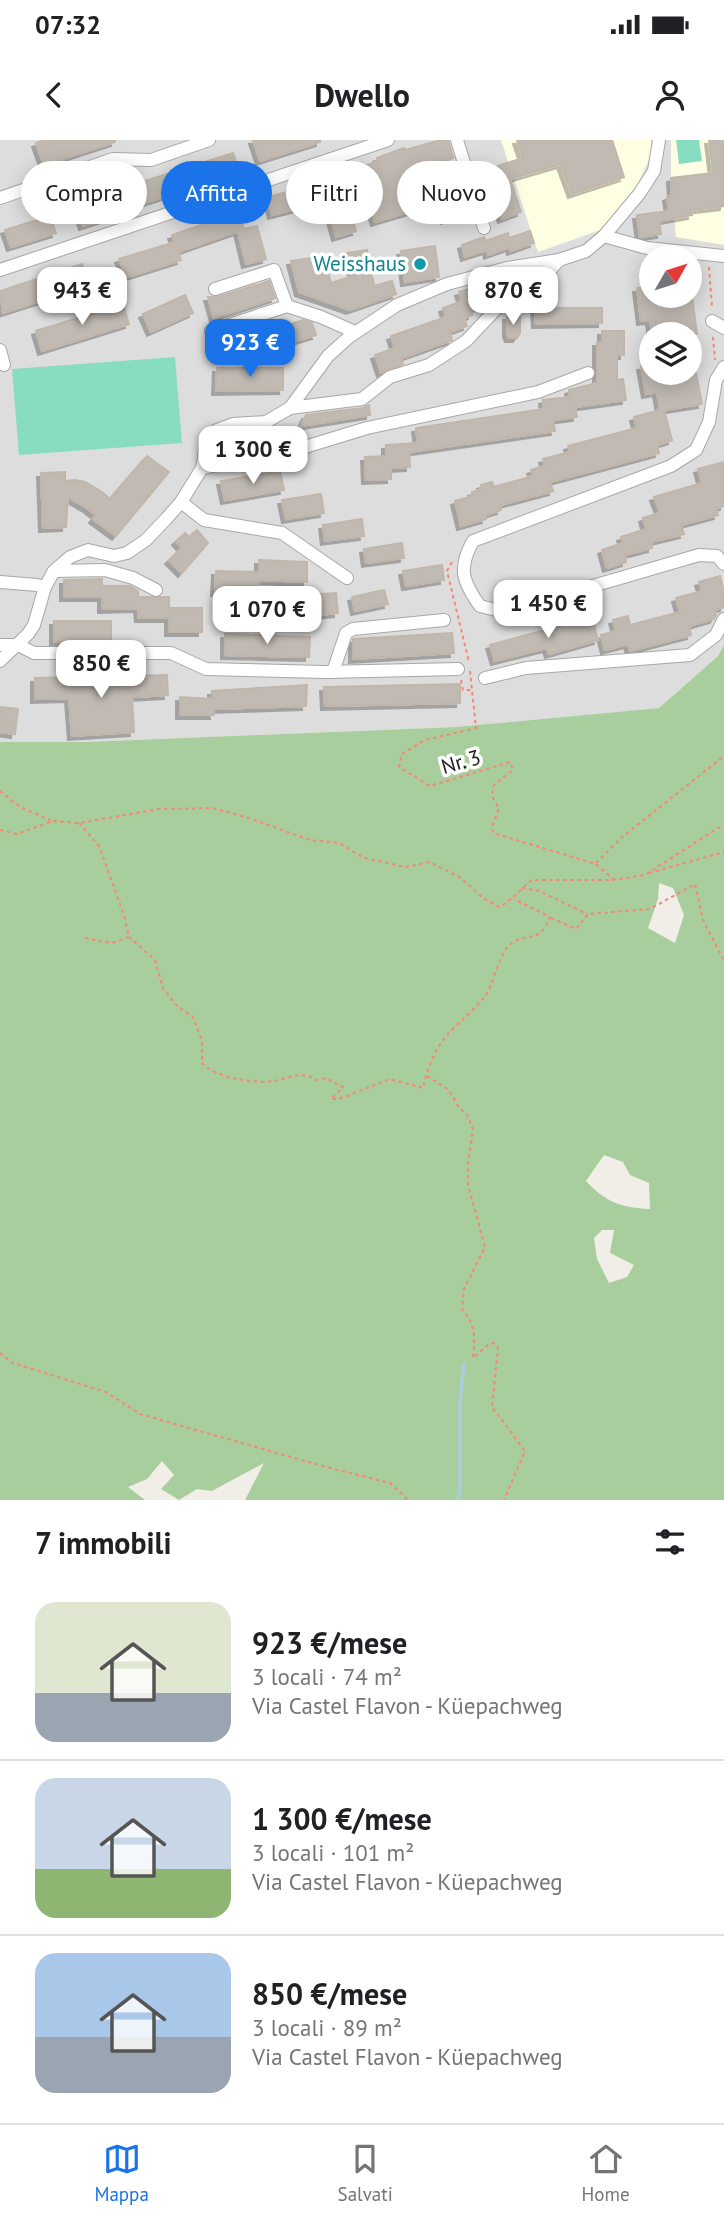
<!DOCTYPE html>
<html lang="it">
<meta charset="utf-8">
<style>
:root{--surface:#fff;--page:#f6f6f6;--text:#202124;--muted:#757577;--line:#e0e0e0;--accent:#1a73e8}
body{margin:0;font-family:"PT Sans",sans-serif;background:var(--page);color:var(--text);height:100vh;display:flex;flex-direction:column;font-size:26px;white-space:nowrap}
*{box-sizing:border-box;margin:0}
p{font-size:23px;color:var(--muted)}
.icon{flex:none;width:38px;height:38px;fill:none;stroke:currentColor;stroke-width:2;stroke-linecap:round;stroke-linejoin:round}
.map{position:relative;height:1360px;overflow:hidden}
.panel{display:flex;flex-direction:column;background:var(--surface);flex:1}
.panel>*{flex:none}
.guide{position:absolute;left:21px;top:21px;width:682px;height:63px;display:flex;gap:14px}
.needle{width:46px;rotate:51deg}
.buttons{position:absolute;left:639px;top:105px;display:grid;gap:14px}
.buttons a{display:grid;place-items:center;width:63px;height:63px;border-radius:50%;background:var(--surface);box-shadow:0 4px 18px #0003;font-size:35px}
.price{position:absolute;translate:-50% -60px;padding:0 16px;border-radius:14px;background:#fff;color:#222;font-size:23px;line-height:46px;filter:drop-shadow(0 2px 4px #0008)}
.price::after{content:'';position:absolute;left:50%;top:42px;width:21px;height:16px;margin-left:-10px;background:inherit;clip-path:polygon(0 0,100% 0,50% 100%)}
.price.on{background:var(--accent);color:#fff}
ul{padding:0;list-style:none}
li{display:flex;align-items:center;gap:21px;height:175px;padding:0 35px}
li+li{border-top:2px solid var(--line)}
li span{display:grid;place-items:center;flex:none;width:196px;height:140px;border-radius:21px;color:#555}
li>.icon{margin-inline-start:auto}
span .icon{width:84px;height:84px;fill:#fffc;stroke-width:1}
li b{font-size:30px}
h2{display:flex;justify-content:space-between;align-items:center;height:84px;padding:0 35px;font-size:30px}
.pill{padding:0 24px;border-radius:32px;background:var(--surface);box-shadow:0 4px 18px #0003;font-size:24px;line-height:63px}
.pill.on{background:var(--accent);color:#fff}
.status{display:flex;justify-content:space-between;align-items:center;height:49px;padding:0 35px;background:var(--surface);direction:ltr}
.status svg{height:19px;fill:currentColor}
header{display:flex;justify-content:space-between;align-items:center;height:91px;padding:0 35px;background:var(--surface);font-size:32px;font-weight:700}
.tabs{display:flex;justify-content:space-around;align-items:center;height:98px;border-top:2px solid var(--line);background:var(--surface);font-size:19px;color:var(--muted)}
.tabs a{display:grid;justify-items:center;gap:4px}
.tabs .on{color:var(--accent)}
.map>svg:first-child{display:block}
</style>
<div class="status"><b>07:32</b><svg viewBox="0 0 49 12"><path d="M0 12V9h3v3zM5 12V6h3v6zM10 12V3h3v9zM15 12V0h3v12zM26 1h20v11H26zM47 4h2v5h-2z"/></svg></div>
<header><svg class="icon" aria-label="back" viewBox="0 0 24 24"><path d="M15 5l-7 7 7 7"/></svg>Dwello<svg class="icon" aria-label="person" viewBox="0 0 24 24"><circle cx="12" cy="8" r="4"/><path d="M4 21q1-7 8-7t8 7"/></svg></header>
<div class="map">
<svg width="724" height="1360" viewBox="0 0 724 1360">
<defs>
<filter id="shadow"><feDropShadow dx="-4" dy="4" stdDeviation="0" flood-color="#0004"/></filter>
</defs>
<rect width="100%" height="100%" fill="#f0eee7"/>
<!-- residential -->
<path fill="#dedddd" fill-rule="evenodd" d="M0,0H724V505L718,516L659,568L456,587L86,602H0ZM651,117H690V156H651ZM651,194H690V233H651Z"/>
<!-- education -->
<g fill="#fdfee2">
<polygon points="501,0 651,0 652,13 635,50 603,89 538,112"/>
<polygon points="671,0 724,0 724,105 676,97 671,38"/>
</g>
<!-- forest -->
<path fill="#a9ce9d" fill-rule="evenodd" d="M724,505V1360H245L264,1323L212,1351L197,1349L179,1360L161,1349L174,1335L162,1321L147,1339L128,1347L145,1360H0V602H86L456,587L659,568L718,516ZM659,743L673,748L684,775L675,803L648,788L658,759ZM604,1015L623,1022L630,1035L649,1043L650,1069C622,1068 605,1062 586,1041ZM602,1090H614L610,1113L634,1125L627,1137L609,1143L597,1119L594,1098Z"/>
<!-- pitch -->
<g fill="#88ddc0">
<polygon points="676,0 699,0 702,21 679,24"/>
<polygon points="175,217 182,303 19,315 12,229"/>
</g>
<g fill="none" stroke-linecap="round" stroke-linejoin="round">
<!-- stream -->
<polyline stroke="#a9cedc" stroke-width="3.5" points="458,1360 460,1350 460,1260 464,1224"/>
</g>
<!-- building -->
<g fill="#c1bab3" stroke="#c2b6aa" stroke-width="2" filter="url(#shadow)">
<polygon points="45,0 115,0 115,2 44,25 36,3"/>
<polygon points="253,0 320,0 320,2 260,21"/>
<polygon points="441,0 448,0 453,18 412,31 411,33 422,68 375,82 370,66 379,63 373,44 345,52 356,91 336,97 323,49 341,44 338,33 378,22 377,18 404,8 405,10"/>
<polygon points="517,0 612,0 624,37 572,54 561,24 510,39 521,72 502,79 495,60 500,58 491,28 523,18"/>
<polygon points="709,0 724,0 724,66 691,70 692,75 659,81 661,94 640,97 637,75 669,71 667,57 672,55 671,38 713,33"/>
<polygon points="233,13 240,32 138,65 139,68 83,86 76,63"/>
<polygon points="463,48 470,71 445,80 437,57"/>
<polygon points="298,49 303,67 272,75 268,57"/>
<polygon points="238,72 244,89 257,86 266,119 246,124 238,91 178,112 181,120 127,137 119,119 175,102 172,95"/>
<polygon points="50,76 56,93 11,107 5,90"/>
<polygon points="530,91 534,103 511,111 510,107 488,115 487,110 465,117 462,105 484,97 485,101 508,93 509,98"/>
<polygon points="435,106 439,137 405,142 401,111"/>
<polygon points="367,110 374,146 392,141 396,154 350,170 299,152 291,121 323,116 331,143 353,136 347,113"/>
<polygon points="82,124 89,145 3,173 0,151"/>
<polygon points="269,141 275,158 214,178 208,157 218,157"/>
<polygon points="484,144 491,162 471,170 472,175 464,178 467,186 450,192 452,200 401,218 403,224 381,233 375,215 395,208 391,196 446,177 443,168 462,161 459,152"/>
<polygon points="651,146 651,156 692,156 697,194 652,194 650,180 641,181 637,148"/>
<polygon points="185,155 193,173 151,192 143,174"/>
<polygon points="123,164 129,184 42,211 36,191"/>
<polygon points="535,168 602,168 602,183 536,184"/>
<polygon points="507,176 520,177 520,193 517,198 509,198 507,193"/>
<polygon points="303,180 312,183 316,195 286,204 285,200 260,208 258,203 229,212 224,196 257,185 258,189 281,181 282,187"/>
<polygon points="602,191 624,191 624,215 617,215 617,240 623,239 626,260 575,267 577,277 553,280 555,291 409,312 410,327 391,328 391,339 366,340 365,317 386,316 386,305 418,303 416,288 544,269 543,260 570,257 569,250 597,243 597,202 602,202"/>
<polygon points="651,225 651,233 655,233 656,237 678,233 696,233 702,264 664,270 672,300 657,305 659,313 550,342 553,351 500,365 501,370 485,375 486,379 461,386 455,361 473,356 472,352 482,349 481,345 492,342 494,347 533,336 531,330 545,326 543,319 570,312 568,306 637,288 634,277 660,270 657,252 646,254 641,226"/>
<polygon points="217,228 283,228 283,250 216,251"/>
<polygon points="369,265 370,275 301,286 306,275 363,268"/>
<polygon points="147,316 169,332 116,396 93,379 96,375 87,368 68,357 66,387 43,388 41,333 65,332 65,341 75,340 85,342 102,352 110,359"/>
<polygon points="724,322 724,366 716,368 718,375 681,385 684,394 651,402 652,408 625,415 626,422 607,428 602,410 623,403 621,397 646,389 643,378 660,373 654,357 702,343 698,329"/>
<polygon points="280,331 284,350 225,360 221,341"/>
<polygon points="321,354 324,373 286,379 282,360"/>
<polygon points="362,379 364,396 325,401 323,385"/>
<polygon points="197,390 208,403 182,433 169,420 182,408 176,401 185,393 189,397"/>
<polygon points="402,403 404,418 366,423 364,409"/>
<polygon points="259,420 307,422 307,442 259,440 259,453 215,452 216,431 259,432"/>
<polygon points="442,425 444,440 406,446 403,431"/>
<polygon points="720,436 724,452 724,467 715,470 716,475 714,479 689,486 691,495 630,511 628,504 605,510 601,495 616,491 613,480 628,476 630,485 680,472 676,458 702,451 699,442"/>
<polygon points="102,439 102,446 130,446 138,451 138,457 169,457 169,468 202,468 202,492 169,492 169,478 139,478 138,468 102,469 102,457 64,457 64,440"/>
<polygon points="384,450 388,464 355,471 352,457"/>
<polygon points="336,453 338,473 309,476 307,455"/>
<polygon points="592,477 598,500 549,514 547,508 495,521 490,505"/>
<rect x="54" y="481" width="57" height="21"/>
<polygon points="452,493 454,513 353,519 353,499"/>
<polygon points="225,494 310,497 309,517 225,515"/>
<polygon points="167,535 168,555 132,557 134,592 72,596 69,558 35,559 35,538"/>
<polygon points="460,544 460,563 325,566 324,547"/>
<polygon points="307,545 306,566 213,569 214,575 180,575 180,557 212,559 212,551"/>
<polygon points="0,567 18,569 15,594 0,592"/>
</g>
<g fill="none" stroke-linecap="round" stroke-linejoin="round">
<defs>
<g id="minor">
<polyline points="457,0 484,88"/>
<polyline points="438,44 467,34"/>
<polyline points="0,58 113,19 151,20 209,0"/>
<polyline points="604,96 647,108 724,116"/>
<polyline points="0,130 388,0"/>
<polyline points="215,149 274,130 287,166"/>
<polyline points="712,181 724,188"/>
<polyline points="211,191 287,166 321,177 355,192"/>
<polyline points="0,210 4,225"/>
<path d="M724,227L716,240L709,282L696,310L671,326L473,401C458,428 462,441 480,466L504,472L699,415L717,416L724,424"/>
<polyline points="290,268 362,259 390,237 429,225 466,201 500,165 546,135 559,120"/>
<polyline points="202,328 295,310 367,288 538,252 588,233"/>
<polyline points="181,362 204,380 282,393 347,438"/>
<polyline points="54,431 105,430 133,438 156,450"/>
<polyline points="0,442 37,445 45,447"/>
<polyline points="0,505 18,505 34,513 171,513 206,529 324,532 458,529"/>
<polyline points="0,521 28,494 34,485 45,447 54,431 70,417 88,410 114,416 127,413 146,400 166,379 181,362 202,328 206,305 217,290 233,284 266,282 290,268 328,216 349,197 397,165 447,144 507,128 559,120 586,111 604,96 639,54 654,31 659,0"/>
<polyline points="333,532 346,493 353,489 444,480"/>
<polyline points="485,538 526,528 690,515 716,495 724,479"/>
</g>
</defs>
<!-- minor casing -->
<use href="#minor" stroke="#a7a7a7" stroke-width="14"/>
<!-- path -->
<g stroke="#f68773" stroke-width="2" stroke-dasharray="3.5 3.5" stroke-linecap="butt">
<polyline points="709,127 712,167"/>
<polyline points="713,197 715,220"/>
<polyline points="452,422 447,431 469,522"/>
<polyline points="470,531 476,588 425,600 402,614 399,627 430,646 510,622 513,630 494,645 492,656 499,669 492,686 493,693 596,724 613,739"/>
<polyline points="461,540 463,550 471,550"/>
<polyline points="0,651 20,667 52,681"/>
<path d="M79,683L99,706L124,775L129,797L155,820L163,848L177,866L193,877L202,901V923C215,938 256,944 274,941C290,938 302,930 316,940L326,938L343,947L331,959H339L390,939L423,948C427,931 433,913 444,899C456,883 474,872 485,856C495,842 498,813 512,803C529,791 539,805 550,777L514,759"/>
<path d="M0,690L17,694L53,681L79,683L159,669L212,668L249,678L310,700L339,703L364,718L406,727L430,722L461,738L483,758L499,767C514,759 519,750 532,740H613L645,735L718,688L724,687"/>
<polyline points="596,723 621,698 724,616"/>
<polyline points="649,733 724,712"/>
<polyline points="522,748 539,751 587,774"/>
<polyline points="551,778 576,789 588,774 650,769 695,744 703,780 724,821"/>
<polyline points="85,798 112,803 128,797"/>
<path d="M427,936L449,950L458,966L468,976L473,989L468,1025V1045L485,1107L464,1149L462,1169C476,1185 475,1198 473,1218L488,1205L494,1203L498,1208L492,1267L525,1311L504,1360"/>
<polyline points="0,1213 13,1223 106,1252 140,1274 326,1327 390,1343 408,1360"/>
</g>
<!-- minor -->
<use href="#minor" stroke="#fff" stroke-width="12"/>
</g>
<!-- markers -->
<circle fill="#0f9aa8" stroke="#fff" stroke-width="2.5" cx="420" cy="124" r="7"/>
<g text-anchor="middle" stroke-width="7" stroke-linejoin="round" paint-order="stroke">
<!-- culture labels -->
<g font-size="21" fill="#0d838f" stroke="#fff" text-anchor="end">
<text x="406" y="131">Weisshaus</text>
</g>
<!-- street labels -->
<g font-size="21" fill="#202020" stroke="#fff">
<text transform="translate(461 622) rotate(-16)" y="7">Nr. 3</text>
</g>
</g>
</svg>
<div class="buttons">
<a><svg class="needle" viewBox="-14 -14 28 28"><path d="M0-13l5 13h-10z" fill="#e53935"/><path d="M0 13l5-13h-10z" fill="#757577"/></svg></a>
<a><svg class="icon" aria-label="layers" viewBox="0 0 24 24"><path d="M12 4l9 5-9 5-9-5zM3 14l9 5 9-5"/></svg></a>
</div>
<b class="price" style="left:82px;top:187px">943 €</b>
<b class="price" style="left:513px;top:187px">870 €</b>
<b class="price on" style="left:250px;top:239px">923 €</b>
<b class="price" style="left:253px;top:346px">1 300 €</b>
<b class="price" style="left:548px;top:500px">1 450 €</b>
<b class="price" style="left:267px;top:506px">1 070 €</b>
<b class="price" style="left:101px;top:560px">850 €</b>
<div class="guide">
<a class="pill">Compra</a>
<a class="pill on">Affitta</a>
<a class="pill">Filtri</a>
<a class="pill">Nuovo</a>
</div>
</div>
<section class="panel">
<h2>7 immobili<svg class="icon" aria-label="filters" viewBox="0 0 24 24"><path d="M4 7h16M4 17h16"/><circle cx="9" cy="7" r="2"/><circle cx="15" cy="17" r="2"/></svg></h2>
<ul>
<li><span style="background:linear-gradient(#dfe7d0 65%,#9aa5b1 0)"><svg class="icon" aria-label="home" viewBox="0 0 24 24"><path d="M3 11l9-7 9 7M6 9v11h12V9"/></svg></span><div><b>923 €/mese</b><p>3 locali · 74 m²</p><p>Via Castel Flavon - Küepachweg</p></div></li>
<li><span style="background:linear-gradient(#c9d6e8 65%,#8fb573 0)"><svg class="icon" aria-label="home" viewBox="0 0 24 24"><path d="M3 11l9-7 9 7M6 9v11h12V9"/></svg></span><div><b>1 300 €/mese</b><p>3 locali · 101 m²</p><p>Via Castel Flavon - Küepachweg</p></div></li>
<li><span style="background:linear-gradient(#a9c7e8 60%,#9aa5b1 0)"><svg class="icon" aria-label="home" viewBox="0 0 24 24"><path d="M3 11l9-7 9 7M6 9v11h12V9"/></svg></span><div><b>850 €/mese</b><p>3 locali · 89 m²</p><p>Via Castel Flavon - Küepachweg</p></div></li>
</ul>
</section>
<nav class="tabs">
<a class="on"><svg class="icon" aria-label="map" viewBox="0 0 24 24"><path d="M3 6l6-2 6 2 6-2v14l-6 2-6-2-6 2zM9 4v14M15 6v14"/></svg>Mappa</a>
<a><svg class="icon" aria-label="saved" viewBox="0 0 24 24"><path d="M7 4h10v16l-5-4-5 4z"/></svg>Salvati</a>
<a><svg class="icon" aria-label="home" viewBox="0 0 24 24"><path d="M3 11l9-7 9 7M6 9v11h12V9"/></svg>Home</a>
</nav>
